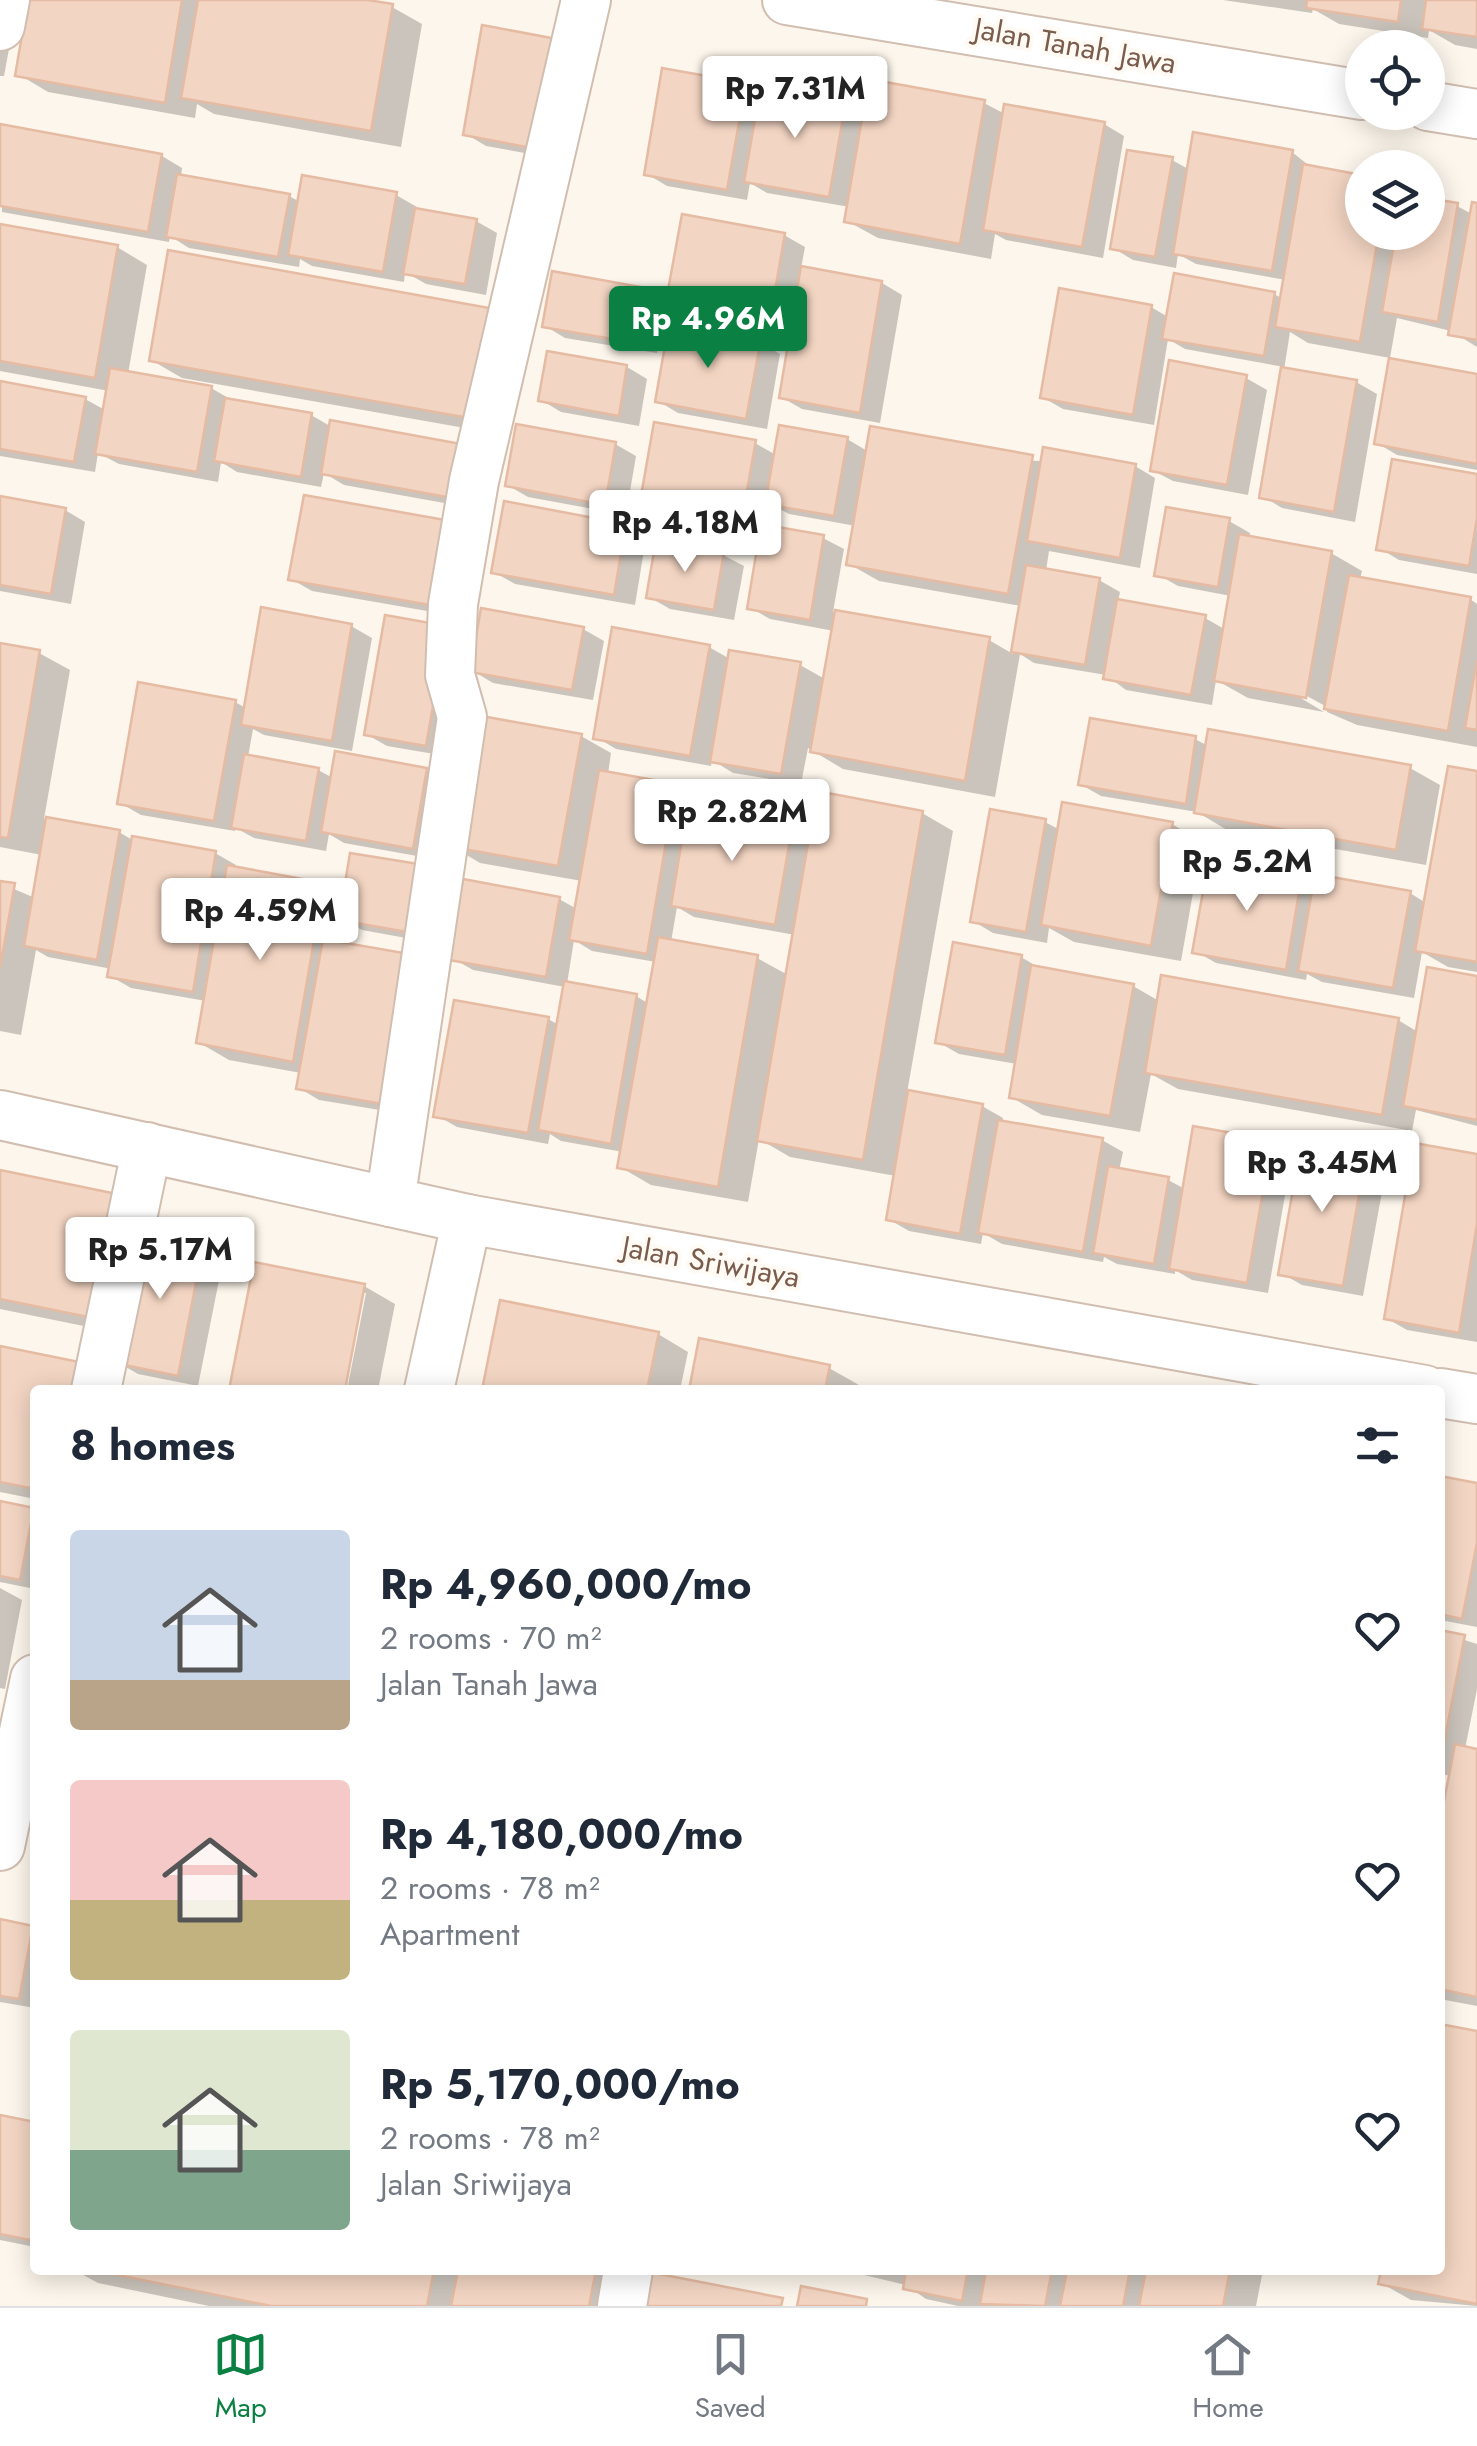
<!DOCTYPE html>
<meta charset="utf-8">
<style>
:root{--surface:#fff;--page:#f6f6f7;--text:#1f2937;--muted:#747a83;--line:#e0e1e3;--accent:#0b8043}
body{margin:0;font-family:Jost,sans-serif;background:var(--page);color:var(--text);height:100vh;display:flex;flex-direction:column;font-size:38px;white-space:nowrap}
*{box-sizing:border-box;margin:0}
p{font-size:32px;color:var(--muted)}
.icon{flex:none;width:55px;height:55px;fill:none;stroke:currentColor;stroke-width:2;stroke-linecap:round;stroke-linejoin:round}
.map{position:relative;flex:1;overflow:hidden}
.details{position:absolute;left:30px;top:1385px;width:1415px;height:890px;display:flex;flex-direction:column;background:var(--surface);border-radius:10px;box-shadow:0 5px 25px #0003}
.details>*{flex:none}
.tools{position:absolute;left:1345px;top:30px;display:grid;gap:20px}
.tools a{display:grid;place-items:center;width:100px;height:100px;border-radius:50%;background:var(--surface);box-shadow:0 5px 25px #0003;font-size:50px}
.price{position:absolute;translate:-50% -85px;padding:0 22px;border-radius:10px;background:#fff;color:#222;font-size:32px;line-height:65px;filter:drop-shadow(0 2px 5px #0008)}
.price::after{content:'';position:absolute;left:50%;top:60px;width:30px;height:22px;margin-left:-15px;background:inherit;clip-path:polygon(0 0,100% 0,50% 100%)}
.price.current{background:var(--accent);color:#fff}
ul{padding:0;list-style:none}
li{display:flex;align-items:center;gap:30px;height:250px;padding:0 40px}
li span{display:grid;place-items:center;flex:none;width:280px;height:200px;border-radius:10px;color:#555}
li>.icon{margin-inline-start:auto}
span .icon{width:120px;height:120px;fill:#fffc;stroke-width:1}
li b{font-size:42px}
h2{display:flex;justify-content:space-between;align-items:center;height:120px;padding:0 40px;font-size:42px}
.tabs{display:flex;justify-content:space-around;align-items:center;height:140px;border-top:2px solid var(--line);background:var(--surface);font-size:28px;color:var(--muted)}
.tabs a{display:grid;justify-items:center;gap:5px}
.tabs .current{color:var(--accent)}
.map>svg:first-child{display:block}
</style>
<div class="map">
<svg width="1477" height="2306" viewBox="0 0 1477 2306">
<rect width="100%" height="100%" fill="#fdf6ec"/>
<!-- shadow -->
<g fill="#0003" fill-rule="evenodd">
<polygon points="0,0 18,0 4,76 0,76"/>
<polygon points="30,0 354,0 392,7 422,24 401,147 214,114 197,104 195,118 48,92 18,74"/>
<polygon points="1223,0 1477,0 1477,49 1455,45 1429,30 1428,38 1339,24 1313,9 1312,13"/>
<polygon points="582,54 563,160 486,146 466,134"/>
<polygon points="745,85 762,95 845,103 865,115 984,103 1005,114 1104,124 1124,136 1103,258 1006,240 995,234 991,259 878,238 847,221 850,207 767,193 750,183 747,200 667,186 647,174"/>
<polygon points="0,127 162,156 182,168 181,177 289,196 300,202 396,195 417,207 416,211 476,221 497,233 486,295 426,284 405,272 404,282 312,266 300,259 299,267 189,248 170,236 169,242 2,212"/>
<polygon points="1292,152 1312,168 1362,177 1362,232 1428,232 1428,200 1457,206 1472,214 1477,206 1477,347 1451,331 1397,318 1390,358 1308,343 1290,332 1284,370 1356,382 1377,394 1355,522 1282,508 1262,496 1284,367 1185,349 1168,339 1154,425 1063,409 1042,397 1151,307 1168,317 1274,294 1283,299 1286,280 1196,264 1178,254 1176,268 1133,260 1113,248 1172,160 1190,170"/>
<polygon points="0,227 117,247 147,265 128,374 211,388 232,400 311,415 472,508 344,485 324,473 321,487 237,472 221,462 218,482 119,464 98,453 95,472 0,456 0,384 85,399 105,410 109,391 0,371"/>
<polygon points="784,235 805,247 801,269 882,283 902,295 880,423 802,409 781,397 793,330 689,312 668,300"/>
<polygon points="645,290 665,302 657,353 565,338 545,326"/>
<polygon points="529,330 510,436 182,378 151,360"/>
<polygon points="760,342 780,354 767,429 678,413 658,401"/>
<polygon points="627,367 647,379 639,426 561,412 541,400"/>
<polygon points="1477,376 1477,470 1397,455 1377,443"/>
<polygon points="1246,378 1267,390 1248,495 1173,481 1152,470"/>
<path d="M847,439L869,452L1135,466L1155,478L1140,568L1049,551L1046,571L1099,580L1120,592L1118,602L1205,618L1226,630L1231,596L1178,586L1157,574L1229,521L1250,533L1249,539L1331,553L1362,571L1360,579L1470,599L1477,604V747L1357,725L1327,712V707L1296,690L1294,694L1324,712L1248,698L1216,680L1212,705L1126,690L1106,675L1034,663L1020,654L995,797L843,769L808,748L801,784L733,773L712,760L711,766L616,749L596,737L709,647L730,659L800,665L825,679L834,631L770,619L749,607L761,540L661,524L641,512L755,443L776,455ZM767,502L789,514L856,526L849,564L879,581L1021,606L1013,654L989,640L833,612L844,549L823,538L763,527Z"/>
<polygon points="615,444 636,456 626,515 528,497 507,485"/>
<polygon points="1477,477 1477,574 1399,560 1379,548"/>
<polygon points="0,499 65,510 85,522 71,604 0,591"/>
<polygon points="506,504 626,526 646,538 635,605 515,584 494,572"/>
<polygon points="465,534 450,615 312,591 291,579"/>
<polygon points="723,555 744,566 734,620 670,609 649,597"/>
<polygon points="351,626 372,638 352,751 264,735 253,729 248,757 318,770 333,778 426,770 446,782 434,859 344,843 329,834 326,851 254,838 236,828 235,831 141,815 120,803 235,702 246,708"/>
<polygon points="446,629 446,756 387,746 366,734"/>
<polygon points="583,629 604,641 593,700 493,683 473,671"/>
<polygon points="0,646 39,653 70,670 44,819 119,832 134,841 215,853 236,865 235,869 323,885 439,944 362,930 350,923 346,946 404,1114 319,1100 299,1088 301,1073 229,1060 198,1042 206,1001 131,988 110,976 112,969 48,957 36,950 21,1035 0,1031 0,883 35,898 42,855 0,847"/>
<path d="M581,736L611,753L608,774L675,786L696,798L694,807L793,825L812,836L922,813L953,831L907,1093L982,1106L1003,1118L1002,1123L1102,1140L1123,1152L1119,1171L1168,1180L1185,1189L1271,1143L1292,1155L1268,1293L1192,1280L1175,1270V1274L1117,1264L1104,1257L1103,1262L1002,1244L983,1233L981,1244L909,1231L888,1219L896,1176L790,1157L759,1139L748,1202L651,1185L620,1167L623,1152L561,1141L550,1134L548,1144L457,1127L436,1115L548,1019L559,1025L565,987L473,970L452,958L559,899L577,909L582,881L480,863L450,845ZM677,907L694,917L795,935L788,975L757,958L671,942ZM574,940L592,951L656,962L649,1004L636,996L567,984Z"/>
<polygon points="1195,739 1208,746 1410,768 1440,785 1426,865 1227,830 1197,812 1101,796 1080,784"/>
<polygon points="1477,774 1477,972 1448,967 1422,952 1414,998 1322,982 1307,974 1306,980 1216,963 1195,951 1301,878 1313,884 1410,893 1426,903"/>
<polygon points="1045,822 1060,830 1172,824 1202,842 1181,961 1074,942 1049,928 1047,943 993,933 973,921"/>
<polygon points="1021,957 1043,970 1133,986 1159,1001 1398,1020 1418,1032 1477,979 1477,1126 1416,1110 1412,1131 1178,1089 1151,1074 1140,1132 1042,1115 1011,1097 1017,1064 959,1054 938,1042"/>
<polygon points="1477,1157 1477,1342 1407,1330 1386,1318"/>
<polygon points="1365,1158 1386,1170 1363,1296 1302,1285 1281,1273"/>
<polygon points="0,1173 111,1195 141,1213 119,1328 203,1243 224,1255 198,1386 138,1374 117,1362 123,1334 0,1309"/>
<polygon points="364,1286 395,1304 378,1390 347,1390 366,1293 361,1293 342,1390 231,1390"/>
<polygon points="658,1334 688,1352 680,1390 485,1390"/>
<polygon points="0,1349 35,1390 35,1499 0,1492"/>
<polygon points="829,1368 859,1385 858,1390 691,1390"/>
<polygon points="1440,1479 1477,1486 1477,1627 1440,1620"/>
<polygon points="0,1503 35,1511 35,1589 0,1582"/>
<polygon points="0,1588 22,1600 5,1689 0,1688"/>
<polygon points="1440,1632 1477,1644 1477,1689 1465,1749 1477,1751 1477,2006 1440,1999 1440,1814 1444,1816 1452,1776 1440,1774"/>
<polygon points="0,1922 35,1929 35,2008 0,2002"/>
<polygon points="1440,2027 1477,2034 1477,2306 1411,2300 1381,2283 1383,2270 1440,2270"/>
<polygon points="0,2118 35,2125 35,2247 0,2240"/>
<polygon points="74,2270 629,2270 622,2306 209,2306 98,2283"/>
<polygon points="843,2270 1263,2270 1256,2306 958,2306 926,2299 906,2285"/>
</g>
<!-- building -->
<g fill="#f3d5c3" stroke="#e6bba3" stroke-width="2.5">
<polygon points="28,0 182,0 165,103 15,76"/>
<polygon points="198,0 368,0 393,4 371,131 181,98"/>
<polygon points="1307,0 1401,0 1398,22 1306,8"/>
<polygon points="1426,0 1477,0 1477,37 1422,29"/>
<polygon points="482,25 562,40 543,150 463,135"/>
<polygon points="662,68 746,83 727,190 644,175"/>
<polygon points="869,79 985,100 960,244 844,222"/>
<polygon points="761,85 846,101 829,197 744,182"/>
<polygon points="1004,104 1105,122 1082,247 983,230"/>
<polygon points="0,124 162,154 148,232 0,206"/>
<polygon points="1193,132 1293,150 1272,271 1173,254"/>
<polygon points="1127,150 1173,157 1155,257 1110,249"/>
<polygon points="1303,164 1362,175 1362,232 1379,232 1360,342 1275,327"/>
<polygon points="177,174 290,194 278,257 166,237"/>
<polygon points="302,175 397,192 383,272 288,255"/>
<polygon points="1428,198 1458,203 1438,322 1382,312 1396,232 1428,232"/>
<polygon points="1472,202 1477,203 1477,340 1448,335"/>
<polygon points="415,208 477,219 465,284 403,274"/>
<polygon points="682,214 785,233 770,320 666,301"/>
<polygon points="0,224 118,245 95,378 0,361"/>
<polygon points="168,250 500,310 480,420 149,361"/>
<polygon points="801,266 882,281 860,413 779,398"/>
<polygon points="552,271 646,288 636,343 542,327"/>
<polygon points="1174,273 1275,292 1264,356 1162,339"/>
<polygon points="1059,288 1152,305 1133,415 1040,398"/>
<polygon points="669,323 761,340 746,419 655,402"/>
<polygon points="547,351 627,365 619,416 538,401"/>
<polygon points="1389,358 1477,374 1477,464 1374,444"/>
<polygon points="1169,360 1247,375 1227,485 1150,471"/>
<polygon points="1281,367 1357,380 1334,512 1259,498"/>
<polygon points="110,368 212,386 197,472 95,454"/>
<polygon points="0,381 86,397 74,462 0,449"/>
<polygon points="225,398 312,413 301,477 214,461"/>
<polygon points="330,420 461,444 452,498 321,474"/>
<polygon points="654,422 756,440 740,530 638,513"/>
<polygon points="516,424 616,442 605,505 505,486"/>
<polygon points="779,425 848,437 834,516 765,504"/>
<polygon points="870,426 1033,455 1008,594 846,565"/>
<polygon points="1043,447 1136,464 1120,558 1027,541"/>
<polygon points="1392,459 1477,474 1477,518 1469,566 1376,550"/>
<polygon points="304,495 445,520 430,605 288,580"/>
<polygon points="0,496 66,508 51,594 0,585"/>
<polygon points="504,501 626,524 614,595 491,573"/>
<polygon points="1166,507 1230,518 1218,587 1154,576"/>
<polygon points="761,524 824,535 810,620 747,609"/>
<polygon points="1239,534 1332,551 1306,698 1214,681"/>
<polygon points="656,540 724,552 714,610 646,598"/>
<polygon points="1026,565 1100,578 1085,665 1011,652"/>
<polygon points="1349,575 1471,597 1448,731 1324,709"/>
<polygon points="1117,599 1206,615 1191,695 1103,679"/>
<polygon points="261,607 352,624 332,741 241,725"/>
<polygon points="481,608 584,627 572,690 470,672"/>
<polygon points="835,610 990,637 965,781 810,752"/>
<polygon points="385,615 447,626 426,746 364,735"/>
<polygon points="612,627 710,645 690,756 593,739"/>
<polygon points="0,643 40,650 8,838 0,837"/>
<polygon points="729,650 801,662 781,774 710,762"/>
<polygon points="1477,660 1477,730 1465,728"/>
<polygon points="138,682 236,700 214,821 117,804"/>
<polygon points="470,714 582,734 558,866 447,846"/>
<polygon points="1090,718 1196,736 1186,804 1078,785"/>
<polygon points="1208,729 1411,765 1396,850 1194,813"/>
<polygon points="335,751 427,768 413,849 321,832"/>
<polygon points="244,754 319,768 306,841 231,828"/>
<polygon points="1448,766 1477,771 1477,962 1415,951"/>
<polygon points="599,770 676,784 647,954 569,940"/>
<polygon points="817,791 923,811 863,1160 757,1141"/>
<polygon points="1062,802 1173,822 1151,946 1041,925"/>
<polygon points="688,804 793,823 775,925 671,906"/>
<polygon points="990,809 1046,819 1026,932 970,922"/>
<polygon points="46,817 120,830 97,960 24,946"/>
<polygon points="132,836 216,851 193,992 107,977"/>
<polygon points="350,853 431,866 418,934 339,920"/>
<polygon points="1209,858 1302,875 1286,970 1192,953"/>
<polygon points="227,865 324,883 293,1062 196,1043"/>
<polygon points="1315,874 1411,891 1393,988 1298,971"/>
<polygon points="463,879 560,897 546,977 449,960"/>
<polygon points="0,881 15,883 0,968"/>
<polygon points="658,937 758,955 718,1187 617,1168"/>
<polygon points="323,939 409,954 383,1104 296,1089"/>
<polygon points="953,942 1022,955 1005,1055 935,1043"/>
<polygon points="1031,965 1134,984 1110,1116 1009,1098"/>
<polygon points="1427,967 1477,976 1477,1120 1403,1106"/>
<polygon points="1161,975 1399,1018 1382,1115 1145,1073"/>
<polygon points="564,981 637,994 611,1144 538,1130"/>
<polygon points="454,1000 549,1017 528,1133 433,1117"/>
<polygon points="908,1090 983,1104 960,1234 886,1220"/>
<polygon points="998,1120 1103,1138 1083,1252 978,1233"/>
<polygon points="1193,1126 1272,1140 1247,1283 1169,1269"/>
<polygon points="1414,1143 1477,1154 1477,1224 1459,1333 1384,1319"/>
<polygon points="1301,1144 1366,1155 1343,1286 1278,1275"/>
<polygon points="1108,1166 1169,1177 1154,1264 1093,1253"/>
<polygon points="0,1170 112,1193 88,1317 0,1299"/>
<polygon points="142,1228 204,1241 178,1376 115,1363"/>
<polygon points="254,1262 365,1284 345,1390 229,1390"/>
<polygon points="500,1300 659,1332 647,1390 482,1390"/>
<polygon points="699,1338 830,1365 825,1390 689,1390"/>
<polygon points="0,1346 79,1362 74,1390 35,1390 35,1489 0,1482"/>
<polygon points="1440,1476 1477,1483 1477,1543 1462,1619 1440,1614"/>
<polygon points="0,1501 34,1508 20,1580 0,1576"/>
<polygon points="1440,1630 1465,1635 1440,1763"/>
<polygon points="1455,1744 1477,1749 1477,1997 1440,1989 1440,1822"/>
<polygon points="0,1919 33,1926 19,1999 0,1996"/>
<polygon points="1440,2024 1477,2031 1477,2304 1378,2284 1381,2270 1440,2270"/>
<polygon points="0,2115 35,2122 35,2241 0,2234"/>
<polygon points="93,2270 434,2270 427,2306 271,2306"/>
<polygon points="458,2270 596,2270 589,2306 451,2306"/>
<polygon points="906,2270 968,2270 962,2301 903,2289"/>
<polygon points="986,2270 1052,2270 1045,2306 980,2304"/>
<polygon points="1067,2270 1130,2270 1123,2306 1060,2306"/>
<polygon points="1146,2270 1230,2270 1223,2306 1139,2306"/>
<polygon points="649,2272 783,2298 781,2306 643,2306"/>
<polygon points="801,2286 867,2299 866,2306 797,2306"/>
</g>
<g fill="none" stroke-linecap="round" stroke-linejoin="round">
<defs>
<g id="minor">
<polyline points="787,0 1362,95"/>
<polyline points="0,26 5,0"/>
<polyline points="1428,106 1477,114"/>
<polyline points="0,1115 467,1219 1425,1390"/>
<polyline points="390,1202 462,717 450,675 453,604 474,481 586,0"/>
<polyline points="96,1390 147,1147"/>
<polyline points="429,1390 467,1219"/>
<polyline points="1440,1393 1477,1399"/>
<polyline points="0,1846 35,1679"/>
<polyline points="622,2306 628,2270"/>
</g>
</defs>
<!-- minor casing -->
<use href="#minor" stroke="#d1beb0" stroke-width="52"/>
<!-- minor -->
<use href="#minor" stroke="#fff" stroke-width="48"/>
</g>
<g text-anchor="middle" stroke-width="8" stroke-linejoin="round" paint-order="stroke">
<!-- street labels -->
<g font-size="30" fill="#7a5c4d" stroke="#fffaf3">
<text transform="translate(1075 46) rotate(10)" y="10">Jalan Tanah Jawa</text>
<text transform="translate(711 1262) rotate(10)" y="10">Jalan Sriwijaya</text>
</g>
</g>
</svg>
<div class="tools">
<a><svg class="icon" aria-label="locate" viewBox="0 0 24 24"><circle cx="12" cy="12" r="6"/><path d="M12 2v4M12 18v4M2 12h4M18 12h4"/></svg></a>
<a><svg class="icon" aria-label="layers" viewBox="0 0 24 24"><path d="M12 4l9 5-9 5-9-5zM3 14l9 5 9-5"/></svg></a>
</div>
<b class="price" style="left:795px;top:141px">Rp 7.31M</b>
<b class="price current" style="left:708px;top:371px">Rp 4.96M</b>
<b class="price" style="left:685px;top:575px">Rp 4.18M</b>
<b class="price" style="left:732px;top:864px">Rp 2.82M</b>
<b class="price" style="left:1247px;top:914px">Rp 5.2M</b>
<b class="price" style="left:260px;top:963px">Rp 4.59M</b>
<b class="price" style="left:1322px;top:1215px">Rp 3.45M</b>
<b class="price" style="left:160px;top:1302px">Rp 5.17M</b>
<section class="details">
<h2>8 homes<svg class="icon" aria-label="filters" viewBox="0 0 24 24"><path d="M4 7h16M4 17h16"/><circle cx="9" cy="7" r="2"/><circle cx="15" cy="17" r="2"/></svg></h2>
<ul>
<li><span style="background:linear-gradient(#c9d6e8 75%,#b9a48a 0)"><svg class="icon" aria-label="home" viewBox="0 0 24 24"><path d="M3 11l9-7 9 7M6 9v11h12V9"/></svg></span><div><b>Rp 4,960,000/mo</b><p>2 rooms · 70 m²</p><p>Jalan Tanah Jawa</p></div><svg class="icon" aria-label="heart" viewBox="0 0 24 24"><path d="M12 20l-8-8c-3-5 5-10 8-4 3-6 11-1 8 4z"/></svg></li>
<li><span style="background:linear-gradient(#f6c9c9 60%,#c2b280 0)"><svg class="icon" aria-label="home" viewBox="0 0 24 24"><path d="M3 11l9-7 9 7M6 9v11h12V9"/></svg></span><div><b>Rp 4,180,000/mo</b><p>2 rooms · 78 m²</p><p>Apartment</p></div><svg class="icon" aria-label="heart" viewBox="0 0 24 24"><path d="M12 20l-8-8c-3-5 5-10 8-4 3-6 11-1 8 4z"/></svg></li>
<li><span style="background:linear-gradient(#dfe7d0 60%,#7fa58c 0)"><svg class="icon" aria-label="home" viewBox="0 0 24 24"><path d="M3 11l9-7 9 7M6 9v11h12V9"/></svg></span><div><b>Rp 5,170,000/mo</b><p>2 rooms · 78 m²</p><p>Jalan Sriwijaya</p></div><svg class="icon" aria-label="heart" viewBox="0 0 24 24"><path d="M12 20l-8-8c-3-5 5-10 8-4 3-6 11-1 8 4z"/></svg></li>
</ul>
</section>
</div>
<nav class="tabs">
<a class="current"><svg class="icon" aria-label="map" viewBox="0 0 24 24"><path d="M3 6l6-2 6 2 6-2v14l-6 2-6-2-6 2zM9 4v14M15 6v14"/></svg>Map</a>
<a><svg class="icon" aria-label="saved" viewBox="0 0 24 24"><path d="M7 4h10v16l-5-4-5 4z"/></svg>Saved</a>
<a><svg class="icon" aria-label="home" viewBox="0 0 24 24"><path d="M3 11l9-7 9 7M6 9v11h12V9"/></svg>Home</a>
</nav>
